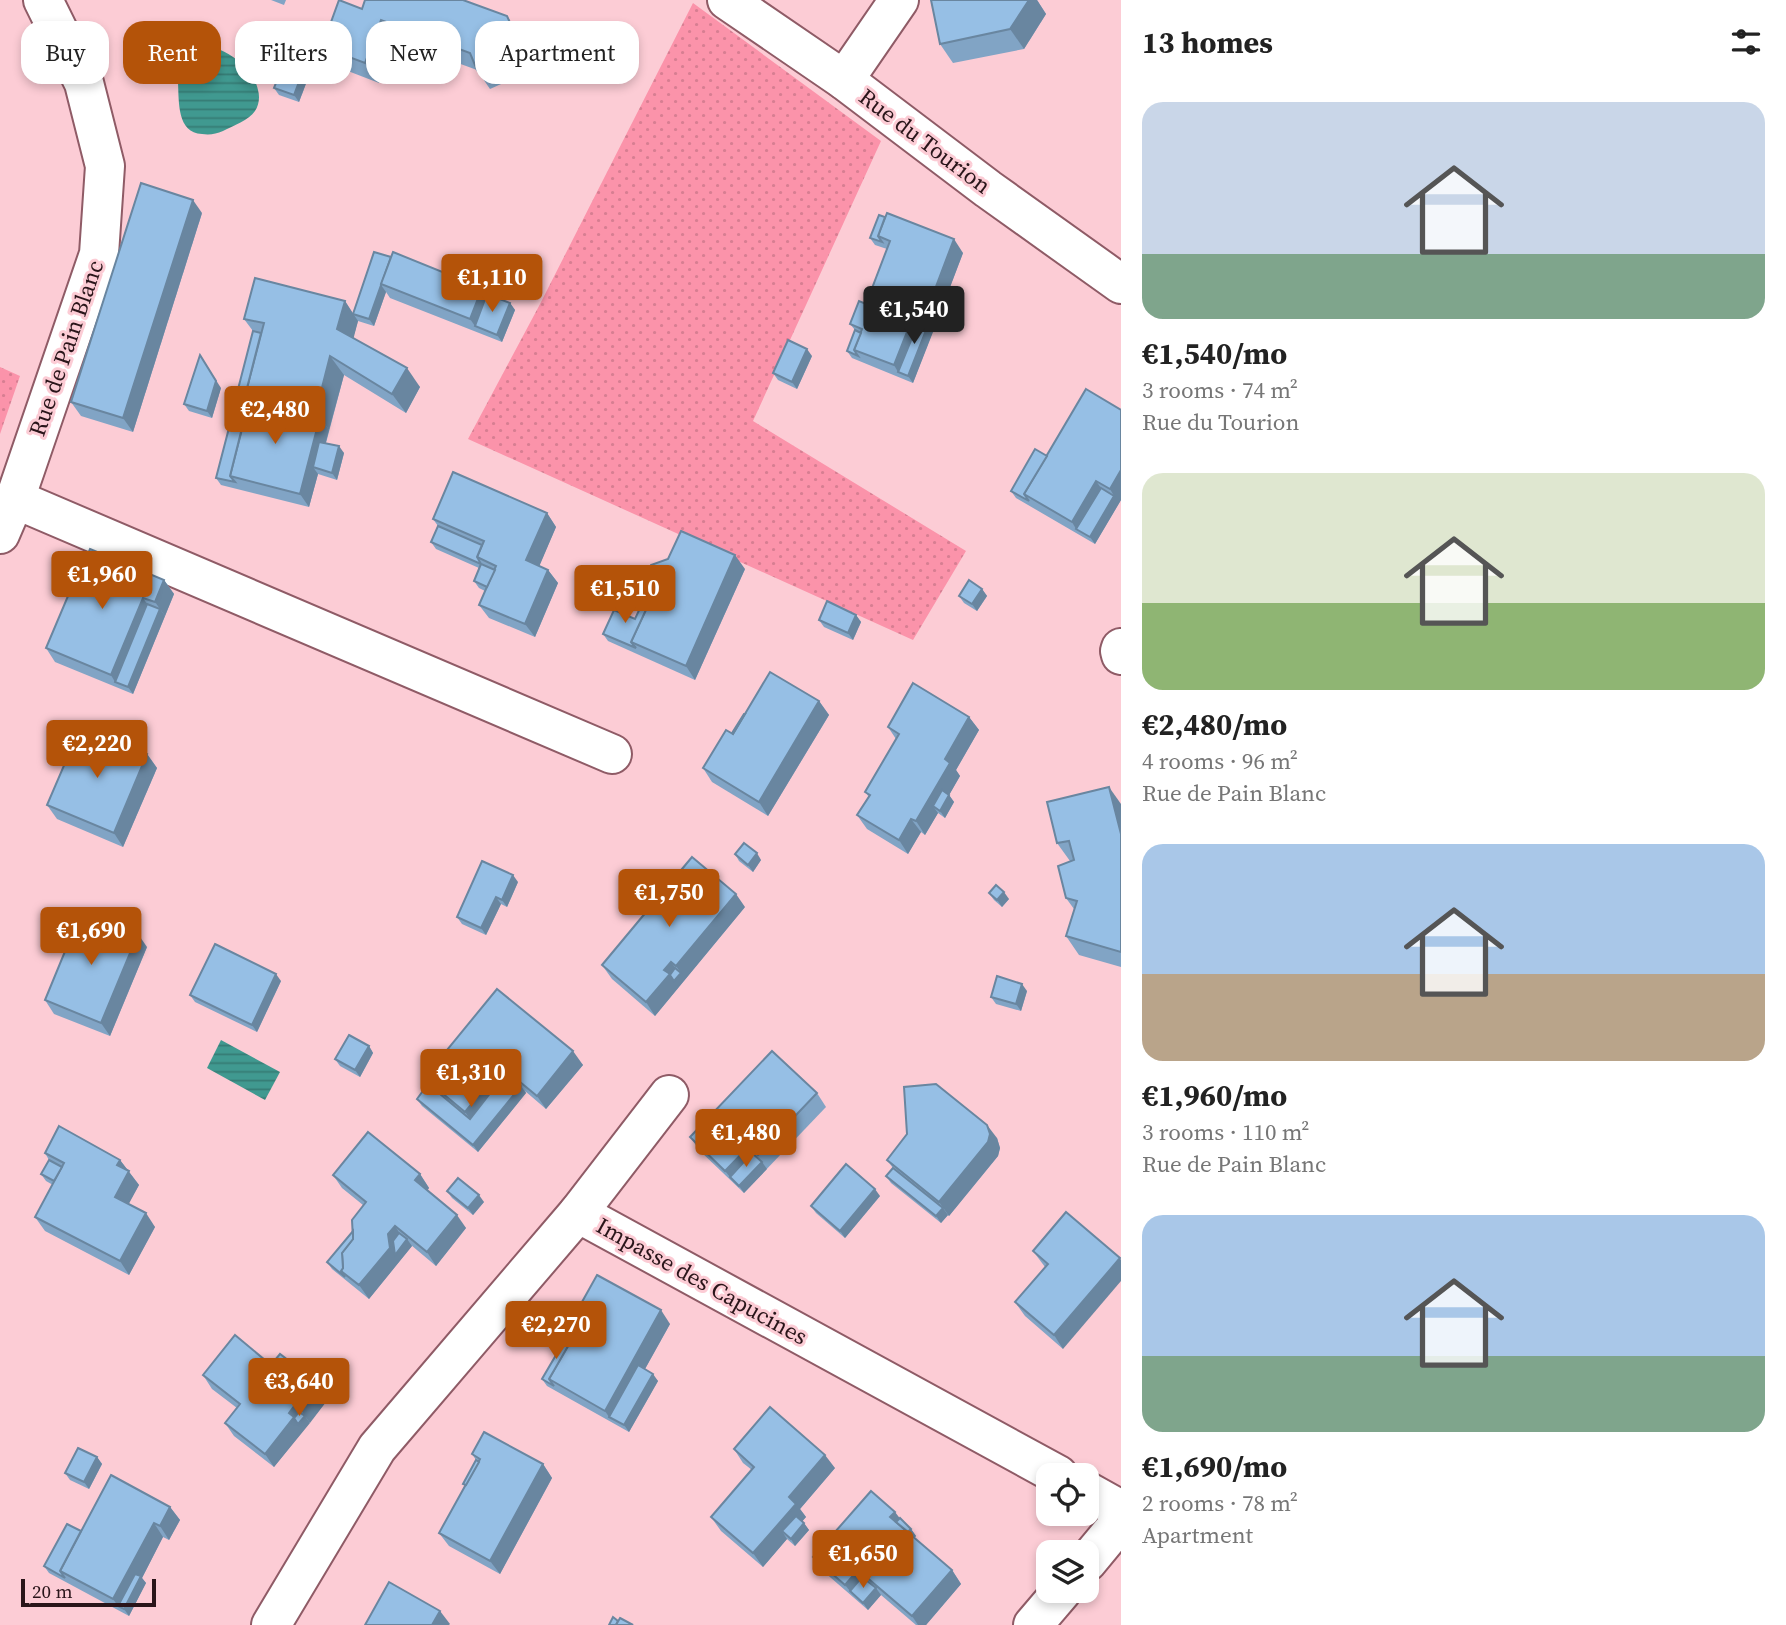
<!DOCTYPE html>
<meta charset="utf-8">
<style>
:root{--surface:#fff;--page:#f6f6f6;--text:#222;--muted:#767676;--accent:#b45309}
body{margin:0;font-family:"Source Serif 4",serif;background:var(--page);color:var(--text);height:100vh;display:flex;flex-direction:column;font-size:26px;white-space:nowrap}
*{box-sizing:border-box;margin:0}
p{font-size:23px;color:var(--muted)}
.icon{flex:none;width:38px;height:38px;fill:none;stroke:currentColor;stroke-width:2;stroke-linecap:round;stroke-linejoin:round}
.map{position:relative;flex:1;overflow:hidden}
.details{display:flex;flex-direction:column;background:var(--surface);width:665px}
.details>*{flex:none}
.hud{position:absolute;left:21px;top:21px;width:665px;height:63px;display:flex;gap:14px}
.fabs{position:absolute;left:1036px;top:1463px;display:grid;gap:14px}
.fabs a{display:grid;place-items:center;width:63px;height:63px;border-radius:14px;background:var(--surface);box-shadow:0 4px 10px #0003;font-size:35px}
.scale{position:absolute;left:21px;bottom:18px;width:135px;box-sizing:border-box;padding-left:7px;border:4px solid #2a151a;border-top:0;font-size:19px;line-height:24px;white-space:nowrap;color:#2a151a;-webkit-text-stroke:5px #fcccd5;paint-order:stroke}
.price{position:absolute;translate:-50% -60px;padding:0 16px;border-radius:7px;background:var(--accent);color:#fff;font-size:23px;line-height:46px;filter:drop-shadow(0 2px 4px #0008)}
.price::after{content:'';position:absolute;left:50%;top:42px;width:21px;height:16px;margin-left:-10px;background:inherit;clip-path:polygon(0 0,100% 0,50% 100%)}
.price.active{background:#222;color:#fff}
ul{padding:0;list-style:none}
li{display:grid;align-content:center;gap:14px;height:371px;padding:0 21px}
li span{display:grid;place-items:center;height:217px;border-radius:21px;color:#555}
li>.icon{margin-inline-start:auto}
span .icon{width:126px;height:126px;fill:#fffc;stroke-width:1}
li b{font-size:30px}
h2{display:flex;justify-content:space-between;align-items:center;height:84px;padding:0 21px;font-size:30px}
.chip{padding:0 24px;border-radius:21px;background:var(--surface);box-shadow:0 4px 10px #0003;font-size:24px;line-height:63px}
.chip.active{background:var(--accent);color:#fff}
main{display:flex;flex:1;min-height:0}
.map>svg:first-child{display:block}
</style>
<main>
<div class="map">
<svg width="1121" height="1625" viewBox="0 0 1121 1625">
<defs>
<pattern id="grass-dots" width="8" height="8" patternUnits="userSpaceOnUse" patternTransform="scale(1.75)"><rect width="8" height="8" fill="#fb93aa"/><path d="M2 2h.1M6 6h.1" fill="none" stroke="#d77e92" stroke-width="1.8" stroke-linecap="round"/></pattern>
<pattern id="water-rules" width="6" height="5" patternUnits="userSpaceOnUse" patternTransform="scale(1.75)"><rect width="6" height="5" fill="#409990"/><path d="M0 2.5h6" fill="none" stroke="#367c75"/></pattern>
</defs>
<rect width="100%" height="100%" fill="#fcccd5"/>
<!-- grass -->
<g fill="url(#grass-dots)">
<polygon points="693,3 881,141 753,421 966,551 913,640 468,439 539,306"/>
<polygon points="0,367 20,376 0,434"/>
</g>
<!-- water -->
<g fill="url(#water-rules)">
<path d="M199,41C224,50 252,63 258,90C260,97 259,105 255,111C249,120 233,126 223,131C216,134 210,135 202,134C177,133 179,102 178,83C178,73 176,60 181,51C185,44 192,42 199,41Z"/>
<polygon points="221,1040 280,1072 265,1100 207,1068"/>
</g>
<g fill="none" stroke-linecap="round" stroke-linejoin="round">
<defs>
<g id="street">
<polyline points="727,0 844,80 988,189 1121,284"/>
<polyline points="844,80 899,0"/>
<polyline points="15,499 612,754"/>
<polyline points="0,534 15,499 99,254 105,166 84,83 43,0"/>
<polyline points="1121,648 1120,651 1121,655"/>
<polyline points="578,1213 669,1095"/>
<polyline points="1087,1491 1121,1510"/>
<polyline points="1087,1562 1121,1521"/>
<polyline points="271,1625 377,1448 578,1213 1058,1475"/>
<polyline points="1033,1625 1062,1591"/>
</g>
</defs>
<!-- street casing -->
<use href="#street" stroke="#8f5b66" stroke-width="42"/>
<!-- street -->
<use href="#street" stroke="#fff" stroke-width="38"/>
</g>
<!-- wall -->
<g fill="#81a4c5">
<polygon points="271,0 286,0 284,5"/>
<polygon points="931,0 1037,0 1046,14 1024,49 953,63 940,44"/>
<polygon points="362,9 520,36 535,69 490,89 477,70 395,40 379,83 335,66 322,47"/>
<polygon points="310,73 299,102 279,95 274,88"/>
<polygon points="202,213 133,432 81,416 71,402"/>
<polygon points="879,215 963,253 913,383 852,358 847,351 855,330 850,324 866,304 887,249 875,245 870,238"/>
<polygon points="374,252 482,288 487,294 510,303 515,310 502,342 390,298 386,292 374,326 358,321 353,338 420,387 406,413 344,375 326,443 344,453 337,480 318,474 309,507 221,485 216,478 240,402 236,397 253,331 244,319 345,301 353,314"/>
<polygon points="812,356 797,389 778,380 773,373"/>
<polygon points="221,388 212,418 189,411 184,404"/>
<polygon points="1086,389 1121,500 1095,544 1016,498 1011,491 1047,456"/>
<polygon points="547,513 556,527 539,566 548,570 558,583 535,637 489,618 479,605 485,591 479,588 474,581 479,568 436,549 431,542 438,526 433,519"/>
<polygon points="745,569 695,680 608,641 603,634"/>
<polygon points="164,580 174,594 133,694 55,662 46,648"/>
<polygon points="982,589 987,596 977,611 964,603 959,596"/>
<polygon points="856,615 861,622 853,640 824,627 819,620"/>
<polygon points="819,701 829,715 768,816 712,782 703,768 732,733"/>
<polygon points="969,717 979,730 956,770 960,776 949,795 954,802 945,818 938,813 925,835 921,832 908,854 867,829 857,815 869,797 865,792 896,739 888,727"/>
<polygon points="147,754 157,768 123,847 57,819 47,805"/>
<polygon points="1121,804 1121,967 1079,955 1066,936 1074,909 1066,898 1070,861 1057,843"/>
<polygon points="735,854 761,860 753,872 739,861"/>
<polygon points="518,882 507,907 501,904 486,935 462,924 457,917"/>
<polygon points="989,893 1009,899 1002,907 994,900"/>
<polygon points="745,907 655,1016 612,979 602,965"/>
<polygon points="147,947 110,1036 54,1014 45,1000"/>
<polygon points="281,981 257,1032 195,1002 190,995"/>
<polygon points="497,989 583,1065 546,1109 525,1091 526,1093 478,1152 422,1106 417,1099 428,1084 424,1078"/>
<polygon points="1027,991 1021,1011 996,1004 991,997"/>
<polygon points="369,1046 373,1053 360,1077 340,1066 335,1059"/>
<polygon points="817,1093 826,1107 744,1193 700,1151 690,1137"/>
<polygon points="997,1138 1000,1148 998,1156 949,1216 948,1215 941,1223 891,1183 886,1176 893,1168 887,1160"/>
<polygon points="45,1153 120,1160 139,1185 128,1204 155,1227 129,1275 45,1231 35,1217 53,1185 46,1181 41,1174 49,1160"/>
<polygon points="420,1174 429,1188 427,1191 466,1228 436,1266 411,1245 412,1246 369,1299 332,1269 327,1262 353,1231 363,1205 342,1188 333,1175"/>
<polygon points="447,1191 484,1202 473,1215 452,1198"/>
<polygon points="880,1196 845,1238 816,1213 811,1206"/>
<polygon points="1066,1212 1063,1349 1025,1316 1015,1302 1045,1267 1033,1251"/>
<polygon points="582,1302 670,1324 645,1369 658,1381 629,1432 547,1386 542,1379 571,1341 588,1311"/>
<polygon points="271,1365 320,1385 329,1398 274,1467 234,1436 225,1423 237,1408 212,1389 203,1375"/>
<polygon points="734,1449 835,1468 800,1509 806,1517 802,1521 809,1530 795,1546 787,1539 763,1567 721,1531 711,1517 752,1470 743,1463"/>
<polygon points="472,1454 543,1464 552,1478 500,1574 449,1546 439,1533 465,1486 463,1484 476,1460"/>
<polygon points="97,1457 102,1464 89,1489 70,1480 65,1473"/>
<polygon points="170,1507 180,1520 169,1540 163,1537 142,1578 146,1583 129,1616 49,1573 44,1566 81,1531"/>
<polygon points="900,1518 911,1529 916,1536 914,1538 952,1570 961,1584 926,1625 916,1625 881,1595 868,1610 823,1571 813,1557"/>
</g>
<!-- shaded-wall -->
<g fill="#6986a0">
<polygon points="1029,0 1037,0 1046,14 1024,49 1010,29"/>
<polygon points="507,16 520,36 535,69 522,50"/>
<polygon points="381,20 395,40 379,83 365,63"/>
<polygon points="305,66 310,73 299,102 294,95"/>
<polygon points="193,200 202,213 133,432 123,418"/>
<polygon points="954,239 963,253 935,327 926,313"/>
<polygon points="381,285 386,292 374,326 369,319"/>
<polygon points="482,288 492,301 475,326 470,319"/>
<polygon points="345,301 358,321 351,348 337,329"/>
<polygon points="510,303 515,310 502,342 497,335"/>
<polygon points="916,309 926,323 898,372 894,365"/>
<polygon points="930,320 935,327 913,383 908,376"/>
<polygon points="807,349 812,356 797,389 792,382"/>
<polygon points="200,355 221,388 212,418 207,411"/>
<polygon points="330,356 344,375 329,430 316,411"/>
<polygon points="407,368 420,387 406,413 392,394"/>
<polygon points="320,417 329,430 319,469 313,467 318,474 309,507 300,494"/>
<polygon points="339,446 344,453 337,480 332,473"/>
<polygon points="1121,470 1121,500 1095,544 1090,537 1114,496 1110,489"/>
<polygon points="1096,481 1106,495 1076,529 1072,522"/>
<polygon points="547,513 556,527 536,574 526,560"/>
<polygon points="735,555 745,569 695,680 686,666"/>
<polygon points="548,570 558,583 535,637 525,624"/>
<polygon points="164,580 174,594 165,616 155,602"/>
<polygon points="982,589 987,596 977,611 972,604"/>
<polygon points="143,598 152,611 115,682 111,675"/>
<polygon points="160,609 165,616 133,694 128,687"/>
<polygon points="856,615 861,622 853,640 848,633"/>
<polygon points="819,701 829,715 768,816 759,802"/>
<polygon points="969,717 979,730 956,770 960,776 940,811 933,806 938,813 925,835 916,821 945,759"/>
<polygon points="147,754 157,768 123,847 114,833"/>
<polygon points="1109,787 1121,804 1121,834"/>
<polygon points="949,795 954,802 945,818 940,811"/>
<polygon points="911,819 921,832 908,854 899,840"/>
<polygon points="757,853 761,860 753,872 748,865"/>
<polygon points="513,875 518,882 507,907 502,900"/>
<polygon points="1004,892 1009,899 1002,907 997,900"/>
<polygon points="736,894 745,907 655,1016 646,1002 664,970 671,962 680,974 681,973 676,966"/>
<polygon points="496,897 501,904 486,935 481,928"/>
<polygon points="138,934 147,947 110,1036 101,1023"/>
<polygon points="276,974 281,981 257,1032 252,1025"/>
<polygon points="1022,984 1027,991 1021,1011 1016,1004"/>
<polygon points="369,1046 373,1053 360,1077 355,1070"/>
<polygon points="573,1051 583,1065 546,1109 537,1096"/>
<polygon points="502,1067 511,1080 475,1126 465,1112"/>
<polygon points="521,1086 526,1093 478,1152 473,1145"/>
<polygon points="987,1125 997,1138 1000,1148 998,1156 949,1216 939,1202"/>
<polygon points="748,1147 757,1160 730,1177 725,1171"/>
<polygon points="120,1160 139,1185 125,1211 115,1197 117,1165"/>
<polygon points="762,1162 767,1169 744,1193 739,1186"/>
<polygon points="420,1174 429,1188 424,1194 415,1180"/>
<polygon points="875,1189 880,1196 845,1238 840,1231"/>
<polygon points="479,1195 484,1202 473,1215 468,1208"/>
<polygon points="943,1208 948,1215 941,1223 936,1216"/>
<polygon points="146,1213 155,1227 129,1275 120,1261"/>
<polygon points="457,1215 466,1228 436,1266 427,1252"/>
<polygon points="395,1226 404,1240 407,1239 412,1246 369,1299 359,1285 388,1234"/>
<polygon points="1120,1258 1121,1260 1121,1281 1063,1349 1054,1335"/>
<polygon points="661,1310 670,1324 616,1421 609,1417 605,1411"/>
<polygon points="653,1374 658,1381 629,1432 624,1425"/>
<polygon points="320,1385 329,1398 310,1423 300,1409"/>
<polygon points="295,1405 303,1418 305,1416 310,1423 274,1467 265,1454 289,1413"/>
<polygon points="825,1455 835,1468 800,1509 806,1517 789,1537 782,1531 787,1539 763,1567 753,1553 789,1497"/>
<polygon points="97,1457 102,1464 89,1489 84,1482"/>
<polygon points="543,1464 552,1478 500,1574 490,1561"/>
<polygon points="170,1507 180,1520 169,1540 160,1526"/>
<polygon points="895,1512 905,1525 901,1529 890,1517"/>
<polygon points="154,1523 163,1537 142,1578 146,1583 129,1616 124,1609 118,1606 113,1599"/>
<polygon points="804,1523 809,1530 795,1546 791,1539"/>
<polygon points="911,1529 916,1536 912,1541 907,1534"/>
<polygon points="858,1570 867,1584 850,1591 845,1585"/>
<polygon points="952,1570 961,1584 926,1625 918,1625 912,1616"/>
<polygon points="876,1588 881,1595 868,1610 863,1603"/>
<polygon points="440,1611 450,1624 449,1625 432,1625"/>
</g>
<!-- building -->
<g fill="#96bfe5" stroke="#6986a0" stroke-width="2">
<polygon points="339,0 362,9 365,0 463,0 507,16 522,50 477,70 470,53 381,20 365,63 322,47"/>
<polygon points="931,0 1029,0 1010,29 940,44"/>
<polygon points="286,58 305,66 294,95 274,88"/>
<polygon points="141,183 193,200 123,418 71,402"/>
<polygon points="887,213 954,239 926,313 916,309 894,365 854,350 862,329 850,324 859,301 866,304 890,241 878,236"/>
<polygon points="879,215 885,217 878,236 882,242 870,238"/>
<polygon points="374,252 391,257 369,319 353,314"/>
<polygon points="393,252 482,288 470,319 381,284"/>
<polygon points="255,278 345,301 337,329 407,368 392,394 330,356 316,411 246,392 264,323 244,319"/>
<polygon points="487,294 510,303 497,335 475,326"/>
<polygon points="921,316 930,320 908,376 898,372"/>
<polygon points="855,330 861,333 854,350 858,356 847,351"/>
<polygon points="253,331 261,333 246,392 250,398 249,400 236,397"/>
<polygon points="788,340 807,349 792,382 773,373"/>
<polygon points="200,355 216,381 207,411 184,404"/>
<polygon points="1086,389 1121,410 1121,470 1110,489 1096,481 1072,522 1024,494"/>
<polygon points="250,398 320,417 300,494 230,476"/>
<polygon points="236,401 248,404 230,476 235,482 216,478"/>
<polygon points="319,442 339,446 332,473 313,467"/>
<polygon points="1035,449 1047,456 1024,494 1029,501 1011,491"/>
<polygon points="453,472 547,513 526,560 548,570 525,624 479,605 496,566 477,557 484,541 433,519"/>
<polygon points="1101,488 1114,496 1090,537 1076,529"/>
<polygon points="438,526 482,545 477,557 481,564 495,570 487,587 474,581 481,564 431,542"/>
<polygon points="681,531 735,555 686,666 631,642 650,601 643,583 651,565 668,559"/>
<polygon points="90,549 164,580 155,602 143,598 111,675 46,648 79,570 81,570"/>
<polygon points="969,580 982,589 972,604 959,596"/>
<polygon points="647,593 650,601 631,642 636,648 603,634 614,610 635,619"/>
<polygon points="827,601 856,615 848,633 819,620"/>
<polygon points="147,604 160,609 128,687 115,682"/>
<polygon points="770,672 819,701 759,802 703,768 726,730 733,734"/>
<polygon points="913,683 969,717 945,759 950,763 916,821 911,819 899,840 857,815 870,795 865,792 899,734 888,727"/>
<polygon points="744,714 745,714 733,734 732,733"/>
<polygon points="81,726 147,754 114,833 47,805"/>
<polygon points="1109,787 1121,834 1121,952 1066,936 1077,901 1066,898 1058,866 1074,860 1069,841 1057,843 1047,802"/>
<polygon points="942,790 949,795 940,811 933,806"/>
<polygon points="744,843 757,853 748,865 735,854"/>
<polygon points="692,857 736,894 676,966 671,962 664,970 670,974 646,1002 602,965"/>
<polygon points="482,861 513,875 502,900 496,897 481,928 457,917"/>
<polygon points="996,885 1004,892 997,900 989,893"/>
<polygon points="82,910 138,934 101,1023 45,1000"/>
<polygon points="215,944 276,974 252,1025 190,995"/>
<polygon points="675,968 681,973 674,981 670,975"/>
<polygon points="997,976 1022,984 1016,1004 991,997"/>
<polygon points="497,989 573,1051 537,1096 502,1067 465,1112 424,1078"/>
<polygon points="349,1035 369,1046 355,1070 335,1059"/>
<polygon points="772,1051 817,1093 758,1155 748,1147 725,1171 690,1137"/>
<polygon points="506,1073 521,1086 473,1145 417,1099 428,1084 470,1119"/>
<polygon points="936,1084 987,1125 990,1134 988,1142 939,1202 887,1160 907,1134 904,1087"/>
<polygon points="59,1126 120,1160 117,1165 129,1171 115,1197 146,1213 120,1261 35,1217 64,1163 45,1153"/>
<polygon points="368,1132 420,1174 415,1180 457,1215 427,1252 395,1226 388,1234 390,1248 359,1285 341,1271 343,1268 342,1253 353,1239 352,1220 366,1202 333,1175"/>
<polygon points="752,1153 762,1162 739,1186 730,1177"/>
<polygon points="49,1160 62,1167 54,1181 41,1174"/>
<polygon points="846,1164 875,1189 840,1231 811,1206"/>
<polygon points="893,1168 943,1208 936,1216 886,1176"/>
<polygon points="458,1178 479,1195 468,1208 447,1191"/>
<polygon points="1066,1212 1120,1258 1054,1335 1015,1302 1048,1264 1033,1251"/>
<polygon points="353,1231 353,1239 342,1253 343,1268 341,1271 345,1277 327,1262"/>
<polygon points="399,1233 407,1239 395,1255 393,1241"/>
<polygon points="597,1275 661,1310 605,1411 549,1379 590,1307 582,1302"/>
<polygon points="235,1335 271,1365 280,1354 320,1385 300,1409 295,1405 289,1413 294,1417 265,1454 225,1423 240,1404 203,1375"/>
<polygon points="566,1338 571,1341 549,1379 554,1386 542,1379"/>
<polygon points="638,1365 653,1374 624,1425 609,1417"/>
<polygon points="770,1407 825,1455 789,1497 796,1504 753,1553 711,1517 754,1467 734,1449"/>
<polygon points="299,1412 305,1416 298,1424 294,1418"/>
<polygon points="484,1432 543,1464 490,1561 439,1533 480,1459 472,1454"/>
<polygon points="78,1448 97,1457 84,1482 65,1473"/>
<polygon points="476,1460 479,1462 466,1485 463,1484"/>
<polygon points="111,1475 170,1507 160,1526 154,1523 113,1599 60,1571"/>
<polygon points="871,1491 895,1512 890,1517 952,1570 912,1616 858,1570 845,1585 813,1557"/>
<polygon points="796,1516 804,1523 791,1539 782,1531"/>
<polygon points="900,1518 911,1529 908,1532 896,1522"/>
<polygon points="67,1524 81,1531 60,1571 65,1578 44,1566"/>
<polygon points="135,1574 141,1576 124,1609 118,1606"/>
<polygon points="862,1577 876,1588 863,1603 850,1591"/>
<polygon points="389,1582 440,1611 432,1625 365,1625"/>
<polygon points="613,1617 618,1621 616,1625 609,1625"/>
<polygon points="620,1618 633,1625 616,1625"/>
</g>
<g text-anchor="middle" stroke-width="6" stroke-linejoin="round" paint-order="stroke">
<!-- street labels -->
<g font-size="23" fill="#2a151a" stroke="#fcccd5">
<text transform="translate(925 141) rotate(37)" y="8">Rue du Tourion</text>
<text transform="translate(66 348) rotate(-71)" y="8">Rue de Pain Blanc</text>
<text transform="translate(702 1281) rotate(29)" y="8">Impasse des Capucines</text>
</g>
</g>
</svg>
<div class="fabs">
<a><svg class="icon" aria-label="locate" viewBox="0 0 24 24"><circle cx="12" cy="12" r="6"/><path d="M12 2v4M12 18v4M2 12h4M18 12h4"/></svg></a>
<a><svg class="icon" aria-label="layers" viewBox="0 0 24 24"><path d="M12 4l9 5-9 5-9-5zM3 14l9 5 9-5"/></svg></a>
</div>
<div class="scale">20 m</div>
<b class="price" style="left:492px;top:314px">€1,110</b>
<b class="price active" style="left:914px;top:346px">€1,540</b>
<b class="price" style="left:275px;top:446px">€2,480</b>
<b class="price" style="left:102px;top:611px">€1,960</b>
<b class="price" style="left:625px;top:625px">€1,510</b>
<b class="price" style="left:97px;top:780px">€2,220</b>
<b class="price" style="left:669px;top:929px">€1,750</b>
<b class="price" style="left:91px;top:967px">€1,690</b>
<b class="price" style="left:471px;top:1109px">€1,310</b>
<b class="price" style="left:746px;top:1169px">€1,480</b>
<b class="price" style="left:556px;top:1361px">€2,270</b>
<b class="price" style="left:299px;top:1418px">€3,640</b>
<b class="price" style="left:863px;top:1590px">€1,650</b>
<div class="hud">
<a class="chip">Buy</a>
<a class="chip active">Rent</a>
<a class="chip">Filters</a>
<a class="chip">New</a>
<a class="chip">Apartment</a>
</div>
</div>
<section class="details">
<h2>13 homes<svg class="icon" aria-label="filters" viewBox="0 0 24 24"><path d="M4 7h16M4 17h16"/><circle cx="9" cy="7" r="2"/><circle cx="15" cy="17" r="2"/></svg></h2>
<ul>
<li><span style="background:linear-gradient(#c9d6e8 70%,#7fa58c 0)"><svg class="icon" aria-label="home" viewBox="0 0 24 24"><path d="M3 11l9-7 9 7M6 9v11h12V9"/></svg></span><div><b>€1,540/mo</b><p>3 rooms · 74 m²</p><p>Rue du Tourion</p></div></li>
<li><span style="background:linear-gradient(#dfe7d0 60%,#8fb573 0)"><svg class="icon" aria-label="home" viewBox="0 0 24 24"><path d="M3 11l9-7 9 7M6 9v11h12V9"/></svg></span><div><b>€2,480/mo</b><p>4 rooms · 96 m²</p><p>Rue de Pain Blanc</p></div></li>
<li><span style="background:linear-gradient(#a9c7e8 60%,#b9a48a 0)"><svg class="icon" aria-label="home" viewBox="0 0 24 24"><path d="M3 11l9-7 9 7M6 9v11h12V9"/></svg></span><div><b>€1,960/mo</b><p>3 rooms · 110 m²</p><p>Rue de Pain Blanc</p></div></li>
<li><span style="background:linear-gradient(#a9c7e8 65%,#7fa58c 0)"><svg class="icon" aria-label="home" viewBox="0 0 24 24"><path d="M3 11l9-7 9 7M6 9v11h12V9"/></svg></span><div><b>€1,690/mo</b><p>2 rooms · 78 m²</p><p>Apartment</p></div></li>
</ul>
</section>
</main>
